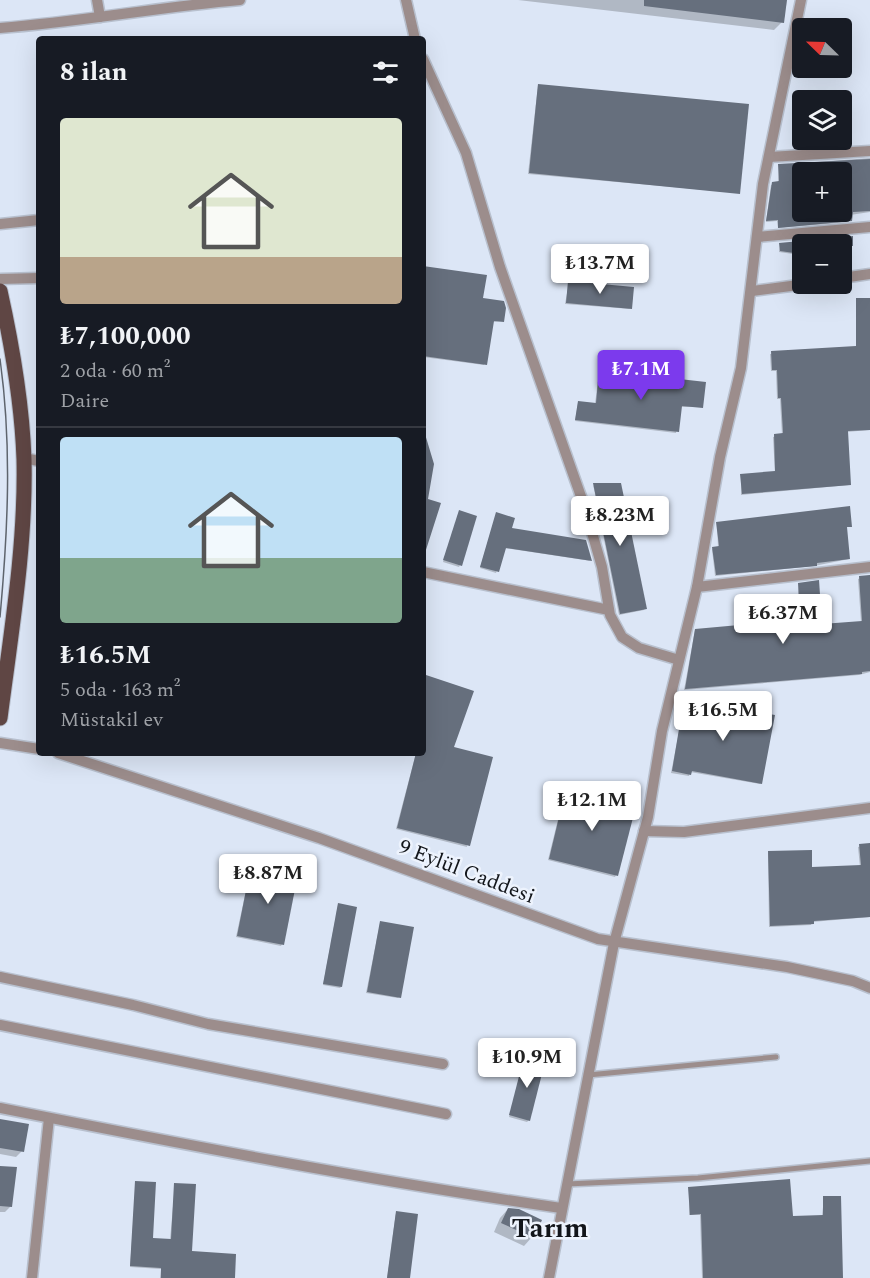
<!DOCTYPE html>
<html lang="tr">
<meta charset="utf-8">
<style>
:root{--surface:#171b24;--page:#242831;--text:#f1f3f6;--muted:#9ea1a6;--line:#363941;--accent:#7c3aed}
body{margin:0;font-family:Spectral,serif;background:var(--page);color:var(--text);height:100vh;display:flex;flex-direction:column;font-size:22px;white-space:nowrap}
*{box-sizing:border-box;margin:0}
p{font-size:20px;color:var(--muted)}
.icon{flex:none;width:33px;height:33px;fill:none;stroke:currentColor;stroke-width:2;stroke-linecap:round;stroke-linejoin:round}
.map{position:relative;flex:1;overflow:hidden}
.side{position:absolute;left:36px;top:36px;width:390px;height:720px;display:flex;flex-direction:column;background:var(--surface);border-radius:6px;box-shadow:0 6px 24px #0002}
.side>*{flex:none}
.needle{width:39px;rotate:293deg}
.fabs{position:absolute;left:792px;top:18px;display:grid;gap:12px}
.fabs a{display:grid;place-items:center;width:60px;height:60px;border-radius:6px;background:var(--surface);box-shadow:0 6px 24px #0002;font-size:30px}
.price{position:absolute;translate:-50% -51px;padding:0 14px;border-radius:6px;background:#fff;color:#222;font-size:20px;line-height:39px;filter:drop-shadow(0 2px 3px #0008)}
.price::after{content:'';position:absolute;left:50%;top:36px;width:18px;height:14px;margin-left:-9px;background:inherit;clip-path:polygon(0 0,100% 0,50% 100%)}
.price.on{background:var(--accent);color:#fff}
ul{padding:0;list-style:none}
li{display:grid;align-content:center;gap:12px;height:318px;padding:0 24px}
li+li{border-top:2px solid var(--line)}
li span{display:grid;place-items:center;height:186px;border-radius:6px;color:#555}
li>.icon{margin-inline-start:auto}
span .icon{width:108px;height:108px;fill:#fffc;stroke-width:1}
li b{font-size:26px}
h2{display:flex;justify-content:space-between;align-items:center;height:72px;padding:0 24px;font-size:26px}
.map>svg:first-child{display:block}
</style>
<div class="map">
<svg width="870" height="1278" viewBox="0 0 870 1278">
<rect width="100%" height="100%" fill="#dce6f6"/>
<!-- shadow -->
<g fill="#0003" fill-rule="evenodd">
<polygon points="518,0 785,0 782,22 774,30"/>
<polygon points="538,85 739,193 528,174"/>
<path d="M870,158V212L850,215L849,222L778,228L777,221L766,222L771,185L778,183L779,165ZM802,172H842V212H802Z"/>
<polygon points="851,238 852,246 846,247 845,270 842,271 842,244 802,244 802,274 793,254 779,252 780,244"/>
<polygon points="423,267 482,300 503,321 492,322 484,365 423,357"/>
<polygon points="569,283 631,309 565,304"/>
<polygon points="857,300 870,300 870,430 846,432 849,485 741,495 741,476 775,473 773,437 782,435 780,399 777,399 776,371 771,371 770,354 856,348"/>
<polygon points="599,372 702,407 680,407 676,433 575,421 578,403 595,404"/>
<polygon points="423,438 425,438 426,496 423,495"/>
<polygon points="593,484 645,608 644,610 619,615"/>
<polygon points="423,499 439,504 423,554"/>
<polygon points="459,512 460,565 459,567 443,562"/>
<polygon points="496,515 510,529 591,561 504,548 496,573 480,568"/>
<polygon points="717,523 850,526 845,528 849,559 814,566 715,576 712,549 718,547"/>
<polygon points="870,575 870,672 859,675 684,690 695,630 770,624 769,605 798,601 799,584 821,626 861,622 858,579"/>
<polygon points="423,675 453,748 467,847 396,829 416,753 423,753"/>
<polygon points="685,701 761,783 760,784 690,772 689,776 671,773"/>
<polygon points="565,791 616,875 615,877 548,860"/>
<polygon points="870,844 870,917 812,922 811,925 769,927 768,853 811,869 860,867 858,847"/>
<polygon points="251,867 282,944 281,946 236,937"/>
<polygon points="338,905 341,987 340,988 323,985"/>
<polygon points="380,923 399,997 398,998 366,993"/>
<polygon points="525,1059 529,1120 527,1122 509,1117"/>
<polygon points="0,1120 22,1151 16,1157 0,1154"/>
<polygon points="0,1167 11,1206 5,1212 0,1212"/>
<polygon points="136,1182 151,1239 170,1240 175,1184 191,1253 233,1278 160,1278 161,1269 130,1267"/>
<polygon points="689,1188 792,1217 822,1216 824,1198 841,1278 702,1278 700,1215 689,1215"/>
<polygon points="508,1209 540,1220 532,1237 524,1246 494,1232 500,1218"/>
<polygon points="396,1213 409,1278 387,1278"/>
</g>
<!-- building -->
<g fill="#666f7d" fill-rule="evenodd">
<polygon points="644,0 787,0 784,23 644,6"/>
<polygon points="538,84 749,104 740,194 529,173"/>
<path d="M870,159V211L853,212L852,221L778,228V220L766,221L772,182L779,181L778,164ZM802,172H842V212H802Z"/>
<polygon points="853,236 853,246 802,244 802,273 794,253 780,251 779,243"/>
<polygon points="423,266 487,275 483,298 504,301 506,308 504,322 494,321 487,365 423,356"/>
<polygon points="568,281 634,287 632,309 566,303"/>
<polygon points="856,298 870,298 870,430 848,431 851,485 742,494 740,474 775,471 774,434 783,433 781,398 778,398 777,370 772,370 771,351 856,346"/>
<polygon points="599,370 706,382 703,408 682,406 679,432 575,420 578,401 596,403"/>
<polygon points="425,434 434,464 428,499 441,503 425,553 423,435"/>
<polygon points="593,483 621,483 647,609 620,614"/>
<polygon points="850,506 852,527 847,527 850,559 817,563 817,566 716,575 712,547 719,546 716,522"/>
<polygon points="459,510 477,516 462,566 443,560"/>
<polygon points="496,512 515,518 512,528 586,540 592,561 506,548 499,572 480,567"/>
<polygon points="870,575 870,671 862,672 862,674 685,689 695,629 771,622 770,602 799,600 798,583 819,580 822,624 862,621 859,576"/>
<polygon points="423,674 474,691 454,747 493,757 470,846 397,828 416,753 423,753"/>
<polygon points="684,699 775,715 762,784 692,771 691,775 672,771"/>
<polygon points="566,788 636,806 618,876 549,859"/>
<polygon points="870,843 870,917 814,921 814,924 770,926 768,851 812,850 812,867 861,865 859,844"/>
<polygon points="251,865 298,874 284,945 237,936"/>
<polygon points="338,903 357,907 342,987 323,984"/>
<polygon points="380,921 414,927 401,998 367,992"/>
<polygon points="524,1057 545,1062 530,1121 509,1115"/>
<polygon points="0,1119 29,1124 24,1152 0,1148"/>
<polygon points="0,1166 17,1167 12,1207 0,1206"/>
<polygon points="790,1179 793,1216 823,1215 823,1196 841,1196 843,1278 703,1278 701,1214 690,1215 688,1187"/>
<polygon points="135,1181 156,1182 153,1238 171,1239 174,1183 196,1184 192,1251 236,1254 235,1278 161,1278 161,1268 130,1266"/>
<polygon points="508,1208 519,1209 542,1220 534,1238 501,1223"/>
<polygon points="396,1211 418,1214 410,1278 387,1278"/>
</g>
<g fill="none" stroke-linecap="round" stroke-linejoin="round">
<defs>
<g id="lane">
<polyline points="588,1075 776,1057"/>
<polyline points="567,1184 698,1178 870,1161"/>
</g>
<g id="street">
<polyline points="97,0 100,17"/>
<polyline points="406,0 415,39"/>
<path d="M0,28C80,22 159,7 240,0"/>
<polyline points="423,59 466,153 500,267 584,505 602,567 610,615 622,637 639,648 679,660"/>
<polyline points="769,157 870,151"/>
<polyline points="0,224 39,220"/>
<polyline points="757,237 870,227"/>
<polyline points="842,278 870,274"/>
<polyline points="0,279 39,278"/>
<polyline points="752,291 806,284"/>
<polyline points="24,458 39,461"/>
<polyline points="423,572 609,610"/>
<polyline points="697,587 870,567"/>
<polyline points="0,743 39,749"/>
<polyline points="58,753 319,838 598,939 787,967 853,981 870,988"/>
<polyline points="644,831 684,832 870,808"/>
<polyline points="0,977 133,1005 208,1024 443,1064"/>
<polyline points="0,1025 446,1114"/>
<path d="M0,1108C186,1145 373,1181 561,1208"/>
<polyline points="32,1278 49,1118"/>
<polyline points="549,1278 614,943 648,817 662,731 697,587 720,457 741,368 763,184 801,0"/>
</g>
<path id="primary" d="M0,291C12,345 22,403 24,459C26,545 11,633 0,718"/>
</defs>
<!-- lane casing -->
<use href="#lane" stroke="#b8c0ce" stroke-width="8"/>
<!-- street casing -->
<use href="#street" stroke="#b8c0ce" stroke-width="13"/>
<!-- primary casing -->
<use href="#primary" stroke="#b8c0ce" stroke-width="17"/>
<!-- lane -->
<use href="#lane" stroke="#9c8d8c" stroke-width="5"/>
<!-- street -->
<use href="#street" stroke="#9c8d8c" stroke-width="10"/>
<!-- primary -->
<use href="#primary" stroke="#5f4644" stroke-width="15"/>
<!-- tram -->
<path stroke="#5e646d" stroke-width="1.5" d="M0,359C12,445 8,530 0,617"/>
</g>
<g text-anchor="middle" stroke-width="5" stroke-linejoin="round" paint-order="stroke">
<!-- street labels -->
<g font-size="21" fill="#12151a" stroke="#edf3fd">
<text transform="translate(467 871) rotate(21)" y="7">9 Eylül Caddesi</text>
</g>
<!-- district labels -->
<g font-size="27" font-weight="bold" fill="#12151a" stroke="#edf3fd">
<text x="550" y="1237">Tarım</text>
</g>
</g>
</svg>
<div class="fabs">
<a><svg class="needle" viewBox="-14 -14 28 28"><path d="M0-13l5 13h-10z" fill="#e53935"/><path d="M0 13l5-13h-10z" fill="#9ea1a6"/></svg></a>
<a><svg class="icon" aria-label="layers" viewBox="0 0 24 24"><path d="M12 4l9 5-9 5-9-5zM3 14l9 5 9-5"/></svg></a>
<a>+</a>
<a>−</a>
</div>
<b class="price" style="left:600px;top:295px">₺13.7M</b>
<b class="price on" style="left:641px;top:401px">₺7.1M</b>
<b class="price" style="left:620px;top:547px">₺8.23M</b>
<b class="price" style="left:783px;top:645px">₺6.37M</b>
<b class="price" style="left:723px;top:742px">₺16.5M</b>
<b class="price" style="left:592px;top:832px">₺12.1M</b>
<b class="price" style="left:268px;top:905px">₺8.87M</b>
<b class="price" style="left:527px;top:1089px">₺10.9M</b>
<section class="side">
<h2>8 ilan<svg class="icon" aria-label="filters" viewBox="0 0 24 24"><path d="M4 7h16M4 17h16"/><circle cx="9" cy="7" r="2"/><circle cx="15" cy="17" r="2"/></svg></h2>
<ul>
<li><span style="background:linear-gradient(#dfe7d0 75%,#b9a48a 0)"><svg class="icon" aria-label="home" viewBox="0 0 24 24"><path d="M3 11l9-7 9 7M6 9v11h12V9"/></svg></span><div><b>₺7,100,000</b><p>2 oda · 60 m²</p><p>Daire</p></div></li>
<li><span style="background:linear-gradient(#bfe0f5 65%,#7fa58c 0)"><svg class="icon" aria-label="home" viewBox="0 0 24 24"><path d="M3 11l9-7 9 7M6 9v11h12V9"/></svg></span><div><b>₺16.5M</b><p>5 oda · 163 m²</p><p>Müstakil ev</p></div></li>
</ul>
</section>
</div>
